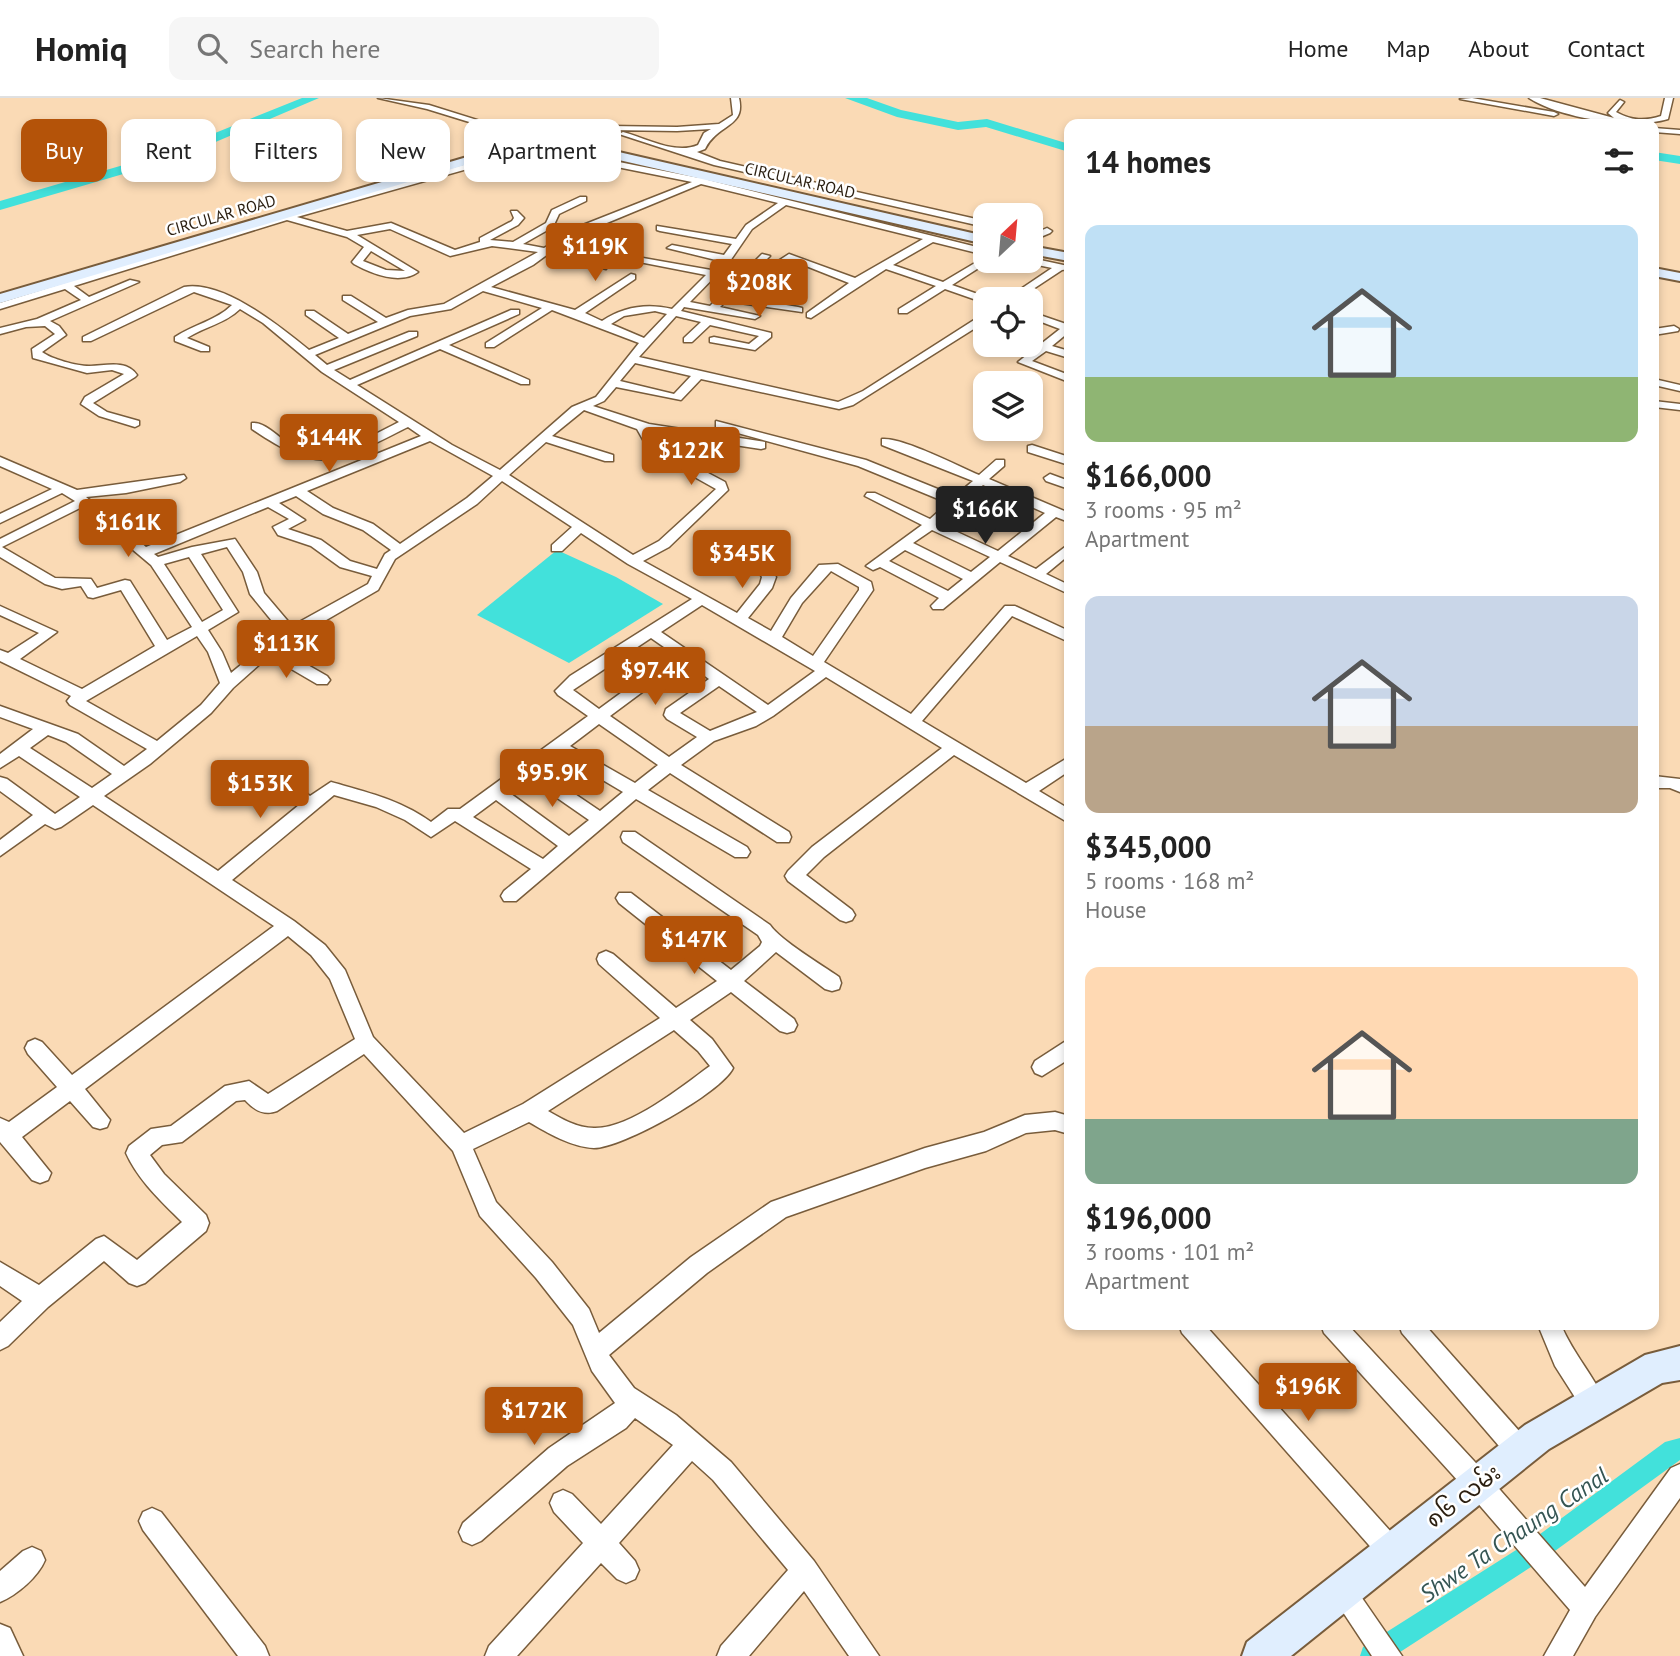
<!DOCTYPE html>
<meta charset="utf-8">
<style>
:root{--surface:#fff;--page:#f6f6f6;--text:#222;--muted:#767676;--line:#e0e0e0;--accent:#b45309}
body{margin:0;font-family:"PT Sans","Noto Sans Myanmar",sans-serif;background:var(--page);color:var(--text);height:100vh;display:flex;flex-direction:column;font-size:26px;white-space:nowrap}
*{box-sizing:border-box;margin:0}
p{font-size:23px;color:var(--muted)}
.icon{flex:none;width:38px;height:38px;fill:none;stroke:currentColor;stroke-width:2;stroke-linecap:round;stroke-linejoin:round}
.map{position:relative;flex:1;overflow:hidden}
.details{position:absolute;left:1064px;top:21px;width:595px;height:1211px;display:flex;flex-direction:column;background:var(--surface);border-radius:14px;box-shadow:0 4px 10px #0003}
.details>*{flex:none}
.banner{position:absolute;left:21px;top:21px;width:665px;height:63px;display:flex;gap:14px}
.needle{width:46px;rotate:26deg}
.fabs{position:absolute;left:973px;top:105px;display:grid;gap:14px}
.fabs a{display:grid;place-items:center;width:70px;height:70px;border-radius:14px;background:var(--surface);box-shadow:0 4px 10px #0003;font-size:35px}
.price{position:absolute;translate:-50% -60px;padding:0 16px;border-radius:7px;background:var(--accent);color:#fff;font-size:23px;line-height:46px;filter:drop-shadow(0 2px 4px #0008)}
.price::after{content:'';position:absolute;left:50%;top:42px;width:21px;height:16px;margin-left:-10px;background:inherit;clip-path:polygon(0 0,100% 0,50% 100%)}
.price.current{background:#222;color:#fff}
ul{padding:0;list-style:none}
li{display:grid;align-content:center;gap:14px;height:371px;padding:0 21px}
li span{display:grid;place-items:center;height:217px;border-radius:14px;color:#555}
li>.icon{margin-inline-start:auto}
span .icon{width:126px;height:126px;fill:#fffc;stroke-width:1}
li b{font-size:30px}
h2{display:flex;justify-content:space-between;align-items:center;height:84px;padding:0 21px;font-size:30px}
.tag{padding:0 24px;border-radius:14px;background:var(--surface);box-shadow:0 4px 10px #0003;font-size:24px;line-height:63px}
.tag.current{background:var(--accent);color:#fff}
header{display:flex;align-items:center;gap:42px;box-sizing:border-box;height:98px;padding:0 35px;background:var(--surface);border-bottom:2px solid var(--line)}
header strong{font-size:33px}
nav{display:flex;gap:38px;margin-inline-start:auto;font-size:24px}
.search{width:490px;height:63px;background:var(--page);display:flex;align-items:center;gap:18px;box-sizing:border-box;padding:0 24px;border-radius:14px;color:var(--muted);font-size:26px}
.map>svg:first-child{display:block}
</style>
<header>
<strong>Homiq</strong>
<div class="search"><svg class="icon" aria-label="search" viewBox="0 0 24 24"><circle cx="10" cy="10" r="6"/><path d="M15 15l6 6"/></svg>Search here</div>
<nav><a>Home</a><a>Map</a><a>About</a><a>Contact</a></nav>
</header>
<div class="map">
<svg width="1680" height="1558" viewBox="0 0 1680 1558">
<rect width="100%" height="100%" fill="#fadab5"/>
<!-- water -->
<polygon fill="#42e1db" points="557,452 616,479 663,506 569,565 477,517"/>
<g fill="none" stroke-linecap="round" stroke-linejoin="round">
<!-- canal -->
<polygon fill="#42e1db" fill-rule="evenodd" points="1680,1340 1680,1362 1548,1458 1394,1558 1360,1558 1363,1549 1532,1442 1665,1344"/>
<!-- river -->
<g fill="#42e1db" fill-rule="evenodd">
<polygon points="302,0 319,0 178,60 0,112 0,103 168,54"/>
<polygon points="845,0 867,0 901,12 958,24 987,21 1069,46 1069,54 986,29 958,32 897,19"/>
<polygon points="1654,54 1680,58 1680,66 1654,62"/>
</g>
<defs>
<g id="street">
<path d="M378,0L429,7L512,33L542,27L677,29L719,26L733,17L731,0H739C746,30 718,25 705,51L697,54L720,63L985,123V129L714,67L619,36L623,34C646,40 675,57 698,47L704,35L711,31L677,33L542,31L522,36L525,38L521,40L427,11Z"/>
<polygon points="1472,0 1554,14 1558,16 1554,18 1460,1"/>
<path d="M1529,0H1540L1614,20L1608,15L1620,2L1624,4L1616,14C1632,23 1645,23 1661,18L1665,0H1673L1668,21C1632,32 1560,20 1529,0Z"/>
<polygon points="1654,30 1680,32 1680,36 1654,34"/>
<path d="M572,47L579,56L699,80L705,78L708,82L985,151V157L933,144L893,167L943,184L985,159L988,164L952,187L989,200L985,205L945,191L907,215H899V211L936,188L886,171L811,220L807,219V215L849,185L791,162L764,181L746,182L731,198L798,209L802,210V214L726,203L720,209L760,218L755,221L684,209L681,213L771,235V239L755,252L710,244V240L714,239L749,246L759,238L710,227L692,244H684V240L701,224L676,218L639,259L838,304L863,293L985,215V223L980,227L853,307L839,311L701,281L681,302L616,289L604,303L593,308L649,326L765,344V350L761,351L649,334L659,349L725,384L728,392L669,449L643,463L737,515L760,486L762,479L751,463L753,460H763L776,479L772,490L748,520L771,533L791,500L819,467L838,466L871,484L873,492L824,564L911,616L1005,508H1015L1069,533V544L1012,518L922,623L1026,685L1069,659V673L1039,693L1069,711V725L954,657L824,759L806,777L852,812L855,817L852,822L846,824L840,822L788,783L785,778L788,773L812,749L942,650L826,579L773,618L756,628L714,643L681,667L789,734L791,739L789,744H777L670,675L648,692L747,749L750,754L747,759H735L636,701L516,803H504L501,798L504,793L531,771L455,723L431,739L405,722L376,709L334,697L232,782L294,823L325,847L345,872L373,939L464,1035L523,1006L660,920L599,866L597,861L599,856L606,853L613,856L676,910L717,883L619,805L616,800L619,795H631L731,872L760,848L762,844L758,837L623,744L621,739L623,734H635L770,827C780,842 822,867 839,879L841,885L839,891L832,893L825,891L776,854L744,883L794,921L797,927L794,933L787,935L780,933L731,894L690,922L712,941L733,970C721,995 622,1050 594,1050C571,1049 548,1035 529,1024L473,1051L496,1104L552,1164L589,1211L599,1235L691,1159L771,1104L925,1050L984,1034L1025,1017L1055,1014L1069,1018V1036L1055,1032L1026,1035L986,1053L925,1070L786,1119L707,1175L609,1257L634,1290L676,1317L731,1364L814,1463L879,1558H849L804,1493L749,1558H717L721,1548L788,1472L713,1382L692,1363L619,1445L635,1463L639,1472L635,1481L626,1485L617,1481L601,1465L517,1558H485L489,1548L583,1445L554,1414L550,1405L554,1396L563,1392L572,1396L601,1426L673,1347L635,1320L626,1330L567,1368L481,1443L472,1447L463,1443L459,1434L463,1425L549,1350L615,1305L592,1273L573,1227L536,1180L480,1118L453,1053L364,956L277,1013C264,1018 254,1012 245,1002L236,1003L182,1044L162,1047L150,1057L164,1076L206,1117L209,1125L206,1133L145,1185L137,1188L129,1185L104,1163L48,1209L8,1248L0,1252V1224L22,1203L0,1188V1164L39,1187L96,1141L104,1138L137,1162L182,1124C161,1103 138,1082 126,1055L129,1048L151,1031L171,1028L225,988L249,983L268,996L355,941L330,881L311,857L288,838L85,991L110,1022L107,1029L100,1031L93,1029L70,1003L22,1039L51,1075L48,1082L40,1085L32,1082L0,1044V1020L9,1024L57,989L28,956L25,950L28,944L35,941L42,944L72,977L274,828L93,707L61,729L55,731L45,726L0,758V742L33,717L0,693V679L7,681L55,716L80,699L19,658L0,670V656L33,631L0,619V608L78,636L124,668L147,651L70,607L67,603L71,598L0,563V552L8,555L39,535L0,517V508L57,534L20,561L82,591L155,548L121,492L93,500L88,499L81,488L62,491L45,486L0,459V441L75,403L62,395L0,425V416L52,391L0,368V359L77,392L184,377L186,380L180,384L126,395L86,399L146,449L421,338L408,329C337,364 322,379 252,331V325C264,324 275,336 285,343C326,369 362,342 399,324L322,274L263,225L240,211C226,225 204,229 187,240L209,249V253H201L175,243V239C193,227 217,222 232,207L194,194L91,243H83V239L184,189C224,182 280,229 309,252L339,240L306,217V213H314L348,236L378,224L343,202V198H351L386,220L408,212L444,206L538,154L492,148L450,158L390,131L357,137L418,174C400,187 372,176 354,166L352,164L364,149L347,139L287,122L74,188L89,199L130,182L139,184L50,223L59,228L66,237L42,254C51,261 77,268 89,268C105,268 126,261 137,277L135,279L93,305L107,314L139,323V327L135,329L99,318L81,306L85,299L124,276L112,272L87,275L33,260L32,251L55,236L45,228L26,229L0,236V230L37,221L81,202L65,191L0,211V205L285,117L506,55L531,52L570,54L568,49ZM531,58L572,60L692,84L583,127L544,150L523,146L553,129L559,116L586,103V99H580L552,112L546,125L513,144L490,142L518,127L524,120L517,113H511L514,120L512,123L480,140V144L455,152L391,125L347,133L297,119L510,59ZM701,86L778,105L746,127L736,141L657,128V132L660,133L732,146L724,157L672,147L667,150L720,163L711,172L626,157L624,159L629,162L706,177L672,211C647,205 623,209 602,223L585,215L635,181V177L631,176L575,212L491,189L533,167L548,156L606,171V167L553,152L564,144L600,146V142L573,139ZM786,107L923,141L855,180L789,156L758,176H752L770,158L762,156L710,208L690,204L730,163L752,131ZM371,153L405,173L386,172L363,163ZM483,193L542,210L486,245V249H494L552,212L639,245L596,299L572,309L500,372L452,347L357,287L440,251L521,286H529V282L449,247L519,216V212H511L350,282L334,272L417,238V234H409L327,267L315,257L410,218L451,211ZM655,213L667,216L644,240L611,226L624,218ZM635,265L691,278L674,296L620,283ZM584,312L637,331L650,354L716,391L659,443L633,457L509,377L546,344L605,363H613V357L552,338ZM430,343L493,378L467,400L400,446L373,426L333,410L307,393ZM502,383L572,429L552,447V453H562L581,435L628,466L692,501L570,578L555,593L558,597L588,618L460,711H448L431,724C401,702 366,694 331,684L310,698C295,687 272,665 257,687L259,691L265,693L274,689L299,707L218,773L104,698L150,666L211,615L233,590L269,558L317,586H327L330,582L327,578L278,550L378,492L395,461L477,406ZM296,398L323,416L363,432L391,452L385,456L377,471L350,463L321,442L288,431L305,422L279,405ZM82,409L151,467L192,529L167,542L130,483L125,482L97,490L91,481L55,480L2,449ZM268,409L289,421L273,429L278,437L311,448L340,469L372,478L368,486L292,528L264,495L257,474L235,441L192,449L158,459L154,456ZM227,449L243,474L250,496L281,534L231,575L222,554L208,532L238,514L201,456ZM189,459L223,512L202,524L164,466ZM831,473L859,489V492L813,558L782,539L802,505ZM702,507L815,573L768,607L661,534ZM197,538L208,554L220,585L201,607L157,643L86,603ZM651,540L674,556L599,611L573,592ZM684,563L709,581L666,611L664,617L667,621L697,639L669,659L610,618ZM719,588L757,614L710,633L680,615ZM599,626L658,667L635,685L570,648ZM48,637L66,644L112,676L92,690L30,650ZM559,656L623,694L600,713L538,671ZM527,679L589,722L569,738L507,693ZM496,702L558,748L543,761L473,719ZM674,932L698,953L710,968C681,989 630,1031 594,1030C577,1030 562,1021 548,1013Z"/>
<polygon points="1047,130 1052,133 1050,135 1031,143 1031,137"/>
<polygon points="1031,160 1068,168 1069,171 1062,172 1018,201 1006,201 1052,170 1028,165 1026,163 1031,163"/>
<polygon points="1031,214 1069,227 1069,234 1052,248 1069,253 1069,260 1046,253 1032,263 1069,277 1069,284 1018,264 1060,231 1031,220"/>
<polygon points="1674,228 1679,231 1678,233 1654,237 1654,231"/>
<polygon points="1654,281 1680,287 1680,293 1654,287"/>
<polygon points="1654,303 1680,306 1680,312 1654,309"/>
<path d="M716,323L866,362L955,398L973,383L882,347V341C902,339 958,368 979,377L996,362H1004V368L989,381L1069,415V424L1056,419L1008,458L1036,471L1069,446V457L1046,476L1069,487V496L1000,464L943,511H933L931,508L939,500L880,469L873,472L866,468L922,427L865,398L867,395H875L930,421L948,405L858,368L716,329ZM983,387L1045,415L998,453L940,426ZM932,432L990,459L971,474L913,445ZM905,452L963,481L948,493L889,463Z"/>
<polygon points="1032,347 1069,359 1069,367 1028,354 1028,348"/>
<polygon points="1050,376 1069,383 1069,391 1046,383 1044,380"/>
<polygon points="1654,678 1680,681 1680,694 1670,690 1654,690"/>
<polygon points="1069,941 1069,961 1042,978 1035,975 1032,969 1035,963"/>
<polygon points="1179,1227 1205,1227 1401,1445 1405,1454 1401,1463 1392,1467 1383,1463 1182,1235"/>
<polygon points="1321,1227 1348,1227 1487,1377 1585,1489 1671,1370 1680,1366 1680,1400 1595,1519 1573,1558 1544,1558 1570,1512 1469,1395 1324,1235"/>
<polygon points="1399,1227 1425,1227 1529,1344 1532,1353 1529,1362 1520,1365 1511,1362 1402,1235"/>
<path d="M1538,1227H1561C1573,1256 1595,1279 1606,1306L1603,1315L1594,1318L1585,1315L1555,1268Z"/>
<polygon points="152,1410 161,1414 265,1548 269,1558 238,1558 143,1432 139,1423 143,1414"/>
<path d="M32,1449L41,1453L45,1462C38,1479 17,1497 0,1504V1473L23,1453Z"/>
<polygon points="1342,1480 1351,1484 1402,1558 1372,1558 1329,1493 1333,1484"/>
<polygon points="0,1526 10,1530 23,1558 0,1558"/>
</g>
<g id="secondary">
<polygon points="542,45 597,49 985,138 985,146 597,57 542,52 492,59 0,205 0,196 484,54"/>
<polygon points="1031,148 1069,155 1069,163 1031,156"/>
<polygon points="1654,170 1680,175 1680,183 1654,178"/>
<polygon points="1680,1248 1680,1282 1662,1285 1549,1351 1291,1558 1242,1558 1247,1544 1525,1327 1645,1257"/>
</g>
</defs>
<!-- street casing -->
<use href="#street" stroke="#785c3b" stroke-width="3"/>
<!-- secondary casing -->
<use href="#secondary" stroke="#785c3b" stroke-width="4"/>
<!-- street -->
<use href="#street" fill="#fff" fill-rule="evenodd"/>
<!-- secondary -->
<use href="#secondary" fill="#e0eefe" fill-rule="evenodd"/>
</g>
<g text-anchor="middle" stroke-width="5" stroke-linejoin="round" paint-order="stroke">
<!-- far-street labels -->
<g font-size="16" fill="#2a1e10" stroke="#fff">
<text transform="translate(800 82) rotate(13)" y="6">CIRCULAR ROAD</text>
<text transform="translate(221 117) rotate(-16)" y="6">CIRCULAR ROAD</text>
</g>
<!-- near-street labels -->
<g font-size="23" fill="#2a1e10" stroke="#fff">
<text transform="translate(1463 1398) rotate(-38)" y="8">၈၆ လမ်း</text>
</g>
<!-- near-water labels -->
<g font-size="24" font-style="italic" fill="#355553" stroke="#fff">
<text transform="translate(1514 1437) rotate(-34)" y="8">Shwe Ta Chaung Canal</text>
</g>
</g>
</svg>
<div class="fabs">
<a><svg class="needle" viewBox="-14 -14 28 28"><path d="M0-13l5 13h-10z" fill="#e53935"/><path d="M0 13l5-13h-10z" fill="#767676"/></svg></a>
<a><svg class="icon" aria-label="locate" viewBox="0 0 24 24"><circle cx="12" cy="12" r="6"/><path d="M12 2v4M12 18v4M2 12h4M18 12h4"/></svg></a>
<a><svg class="icon" aria-label="layers" viewBox="0 0 24 24"><path d="M12 4l9 5-9 5-9-5zM3 14l9 5 9-5"/></svg></a>
</div>
<b class="price" style="left:595px;top:185px">$119K</b>
<b class="price" style="left:759px;top:221px">$208K</b>
<b class="price" style="left:329px;top:376px">$144K</b>
<b class="price" style="left:691px;top:389px">$122K</b>
<b class="price current" style="left:985px;top:448px">$166K</b>
<b class="price" style="left:128px;top:461px">$161K</b>
<b class="price" style="left:742px;top:492px">$345K</b>
<b class="price" style="left:286px;top:582px">$113K</b>
<b class="price" style="left:655px;top:609px">$97.4K</b>
<b class="price" style="left:552px;top:711px">$95.9K</b>
<b class="price" style="left:260px;top:722px">$153K</b>
<b class="price" style="left:694px;top:878px">$147K</b>
<b class="price" style="left:1308px;top:1325px">$196K</b>
<b class="price" style="left:534px;top:1349px">$172K</b>
<div class="banner">
<a class="tag current">Buy</a>
<a class="tag">Rent</a>
<a class="tag">Filters</a>
<a class="tag">New</a>
<a class="tag">Apartment</a>
</div>
<section class="details">
<h2>14 homes<svg class="icon" aria-label="filters" viewBox="0 0 24 24"><path d="M4 7h16M4 17h16"/><circle cx="9" cy="7" r="2"/><circle cx="15" cy="17" r="2"/></svg></h2>
<ul>
<li><span style="background:linear-gradient(#bfe0f5 70%,#8fb573 0)"><svg class="icon" aria-label="home" viewBox="0 0 24 24"><path d="M3 11l9-7 9 7M6 9v11h12V9"/></svg></span><div><b>$166,000</b><p>3 rooms · 95 m²</p><p>Apartment</p></div></li>
<li><span style="background:linear-gradient(#c9d6e8 60%,#b9a48a 0)"><svg class="icon" aria-label="home" viewBox="0 0 24 24"><path d="M3 11l9-7 9 7M6 9v11h12V9"/></svg></span><div><b>$345,000</b><p>5 rooms · 168 m²</p><p>House</p></div></li>
<li><span style="background:linear-gradient(#ffd9b3 70%,#7fa58c 0)"><svg class="icon" aria-label="home" viewBox="0 0 24 24"><path d="M3 11l9-7 9 7M6 9v11h12V9"/></svg></span><div><b>$196,000</b><p>3 rooms · 101 m²</p><p>Apartment</p></div></li>
</ul>
</section>
</div>
